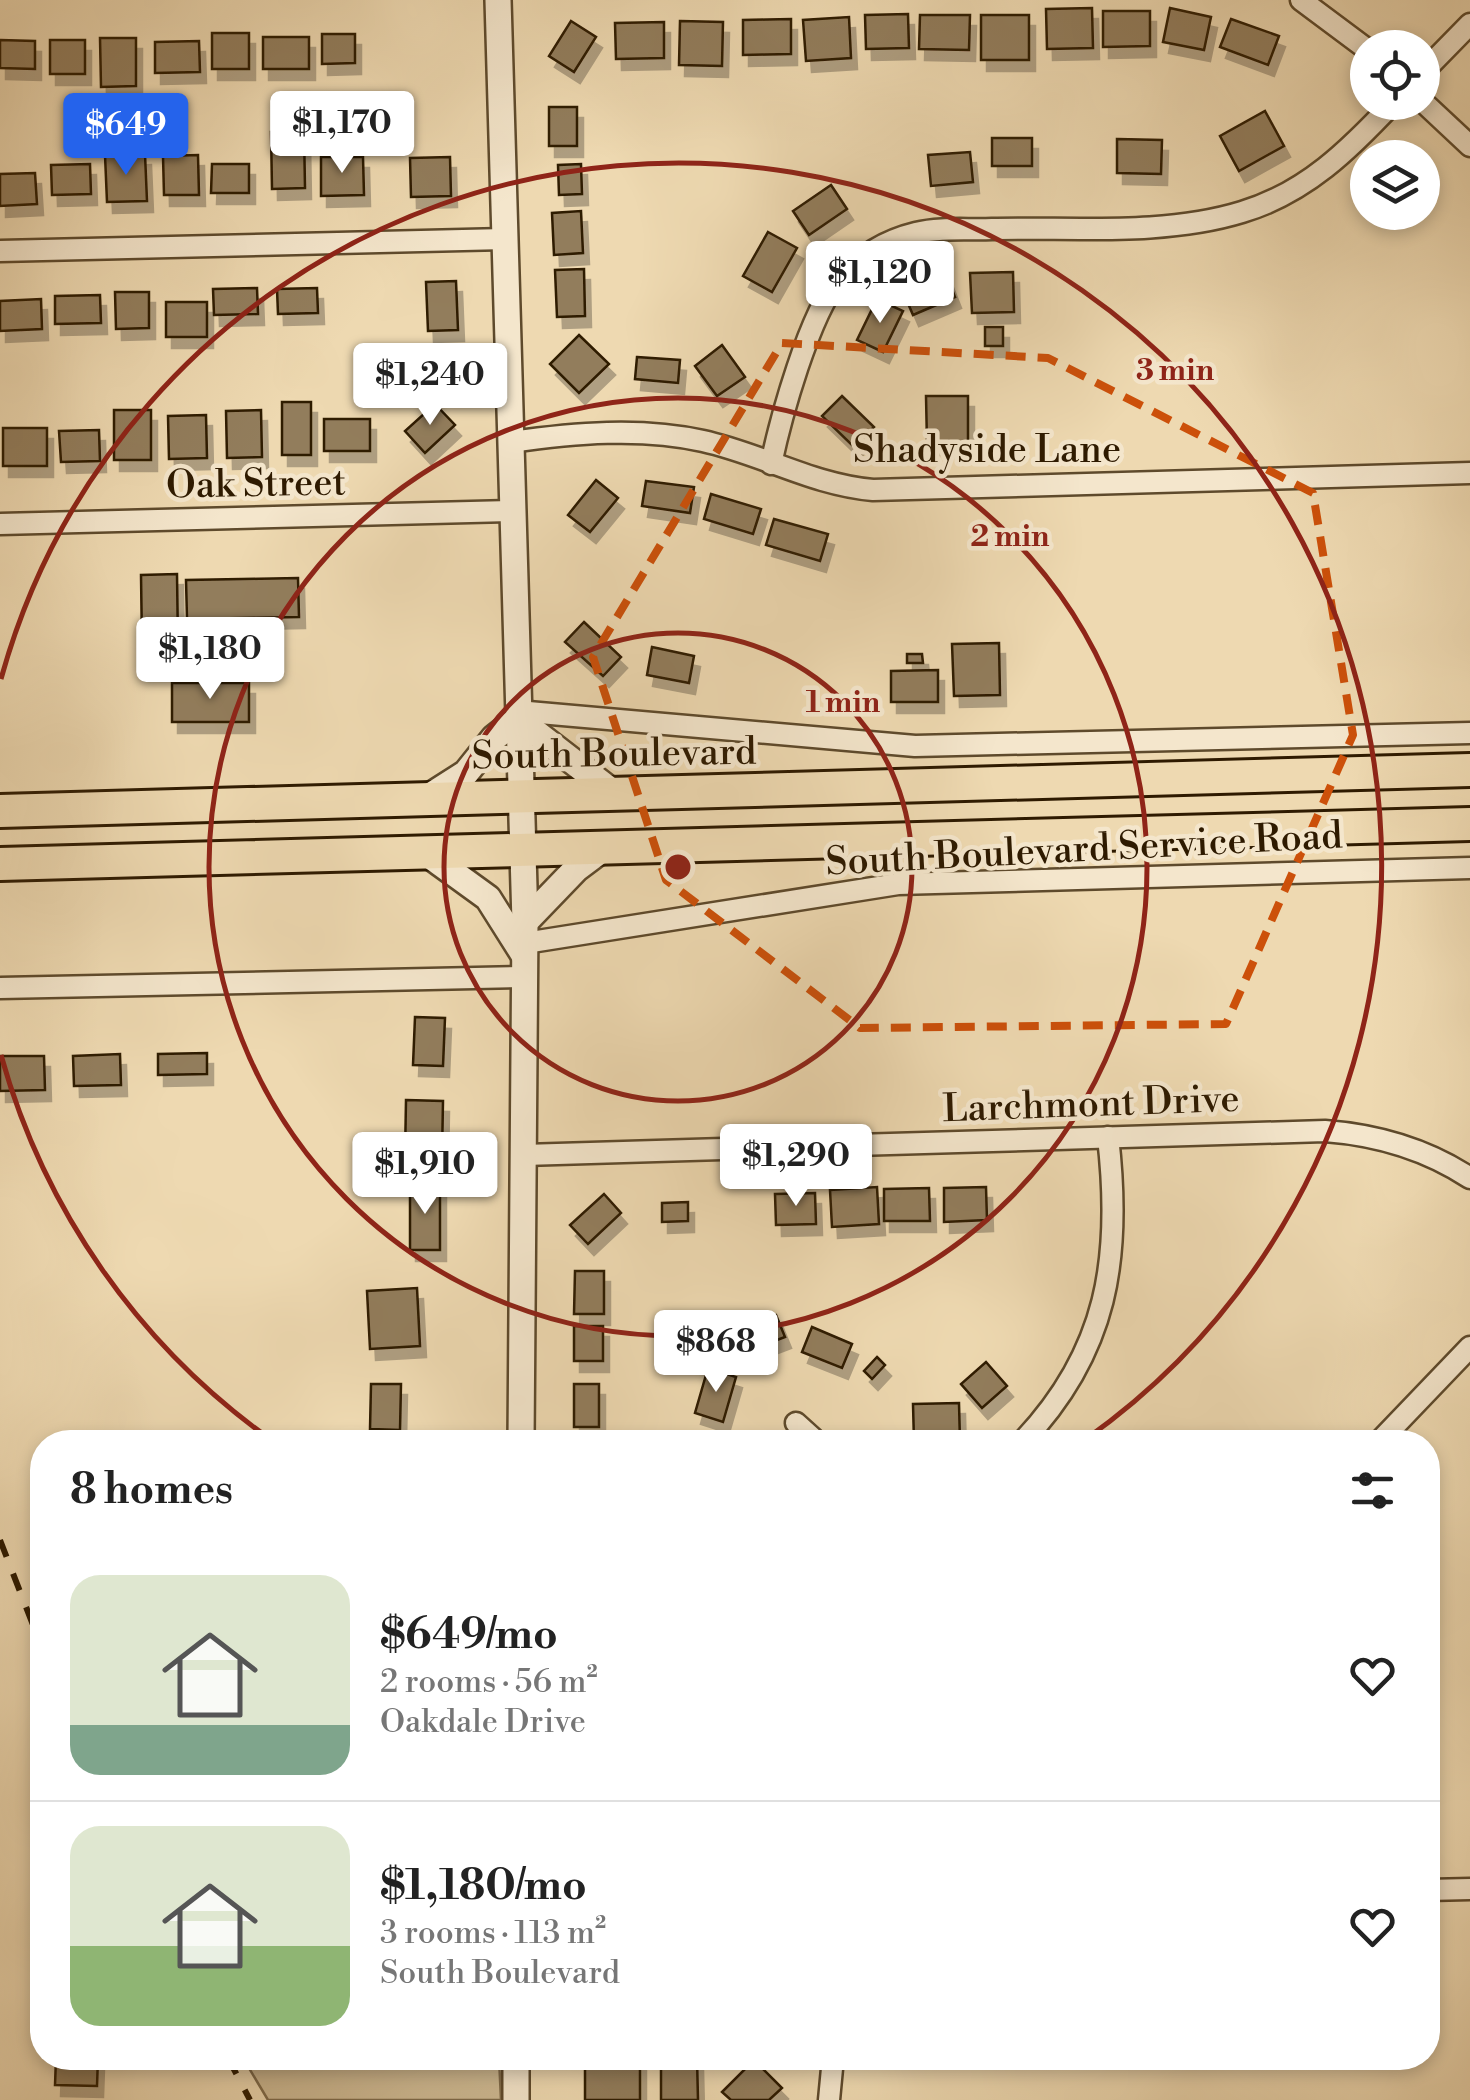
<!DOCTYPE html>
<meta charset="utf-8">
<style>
:root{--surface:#fff;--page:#f6f6f6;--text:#222;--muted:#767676;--line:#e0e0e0;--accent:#2563eb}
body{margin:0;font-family:"Libre Bodoni",serif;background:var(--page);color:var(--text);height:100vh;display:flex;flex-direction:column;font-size:38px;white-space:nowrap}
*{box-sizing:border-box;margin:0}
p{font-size:32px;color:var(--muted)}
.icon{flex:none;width:55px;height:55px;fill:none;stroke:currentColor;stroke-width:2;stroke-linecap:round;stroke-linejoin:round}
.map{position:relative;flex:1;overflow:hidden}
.details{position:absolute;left:30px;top:1430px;width:1410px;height:640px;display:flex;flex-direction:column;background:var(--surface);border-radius:40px;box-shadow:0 5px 15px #0003}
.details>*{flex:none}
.controls{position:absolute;left:1350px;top:30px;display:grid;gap:20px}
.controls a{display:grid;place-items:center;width:90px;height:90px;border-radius:50%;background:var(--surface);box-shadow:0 5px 15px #0003;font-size:50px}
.price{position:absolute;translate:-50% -85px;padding:0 22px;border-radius:10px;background:#fff;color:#222;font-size:32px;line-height:65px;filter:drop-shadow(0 2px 5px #0008)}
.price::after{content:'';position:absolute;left:50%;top:60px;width:30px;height:22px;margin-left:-15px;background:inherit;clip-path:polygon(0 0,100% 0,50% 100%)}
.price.selected{background:var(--accent);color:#fff}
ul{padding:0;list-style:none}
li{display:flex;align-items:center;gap:30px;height:250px;padding:0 40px}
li+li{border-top:2px solid var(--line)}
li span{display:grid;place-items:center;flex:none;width:280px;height:200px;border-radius:30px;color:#555}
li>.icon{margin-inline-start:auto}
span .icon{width:120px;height:120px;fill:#fffc;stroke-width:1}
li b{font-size:42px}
h2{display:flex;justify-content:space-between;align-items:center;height:120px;padding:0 40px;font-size:42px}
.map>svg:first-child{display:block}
</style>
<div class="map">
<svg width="1470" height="2100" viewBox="0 0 1470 2100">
<defs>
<filter id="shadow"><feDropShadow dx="6" dy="11" stdDeviation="0" flood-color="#0004"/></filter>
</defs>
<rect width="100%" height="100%" fill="#eed9b1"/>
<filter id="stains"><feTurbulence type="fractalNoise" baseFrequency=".002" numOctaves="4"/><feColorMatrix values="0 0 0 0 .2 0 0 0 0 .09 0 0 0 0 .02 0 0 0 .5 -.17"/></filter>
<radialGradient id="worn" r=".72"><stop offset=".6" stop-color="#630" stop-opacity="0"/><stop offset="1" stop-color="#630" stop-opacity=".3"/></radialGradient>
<!-- green -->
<polygon fill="#cdb993" stroke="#7e6a4a" stroke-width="2.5" points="243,2058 499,2058 501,2100 268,2100"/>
<!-- building -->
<g fill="#927d5c" stroke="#2e1a00" stroke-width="2.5" filter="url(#shadow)">
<polygon points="1092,8 1093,48 1047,49 1046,9"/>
<polygon points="1170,8 1211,17 1204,50 1163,42"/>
<polygon points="1103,11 1150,11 1150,46 1103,47"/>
<polygon points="908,14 909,48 866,49 865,15"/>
<polygon points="920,15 970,15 969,50 919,49"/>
<rect x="981" y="15" width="48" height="45"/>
<polygon points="849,17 851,58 806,61 803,20"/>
<polygon points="791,19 791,54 743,55 743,20"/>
<polygon points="1231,19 1279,36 1268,65 1220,47"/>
<polygon points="571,21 596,37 574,72 549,56"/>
<polygon points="680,21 723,22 722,66 679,65"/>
<polygon points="664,22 664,58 616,59 615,23"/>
<rect x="212" y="33" width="37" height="36"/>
<polygon points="322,34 355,34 355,63 322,64"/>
<rect x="263" y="37" width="46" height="32"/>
<polygon points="100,38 136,38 136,86 101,87"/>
<polygon points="0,40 35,41 35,69 0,68"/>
<rect x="50" y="40" width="35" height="34"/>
<polygon points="199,41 200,72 155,73 155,42"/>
<rect x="549" y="107" width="28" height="39"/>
<polygon points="1265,111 1284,146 1239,171 1220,136"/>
<polygon points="304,131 305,188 272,189 271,132"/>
<rect x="992" y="138" width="40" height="28"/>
<polygon points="1117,139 1162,140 1161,174 1117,173"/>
<polygon points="970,152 973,182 931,186 928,155"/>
<polygon points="145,154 147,201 107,202 105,155"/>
<polygon points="198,155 199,195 164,195 163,156"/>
<polygon points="321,157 363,157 364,195 321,196"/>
<polygon points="450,157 451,196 411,197 410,158"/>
<polygon points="90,164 91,194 52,195 51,165"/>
<polygon points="212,164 249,164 249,193 211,193"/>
<polygon points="581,164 582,194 559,195 558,165"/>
<polygon points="35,173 37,204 0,206 0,174"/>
<polygon points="831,185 847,209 809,235 793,211"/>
<polygon points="581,211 583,253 554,255 552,213"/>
<polygon points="768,232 797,248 772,292 743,276"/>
<polygon points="584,269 585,316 557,317 555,270"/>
<polygon points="944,269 955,297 913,315 901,287"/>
<polygon points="1013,272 1014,312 972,313 970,273"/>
<polygon points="456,281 458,330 428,331 426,282"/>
<polygon points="257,288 258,314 214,315 213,289"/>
<polygon points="317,288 318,313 278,314 277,289"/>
<polygon points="115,292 149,292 149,328 116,329"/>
<polygon points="100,295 101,323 55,324 55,296"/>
<polygon points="41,299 42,329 0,331 0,301"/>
<polygon points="877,299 903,311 883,352 857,340"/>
<rect x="166" y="302" width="41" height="35"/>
<rect x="985" y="327" width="18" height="19"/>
<polygon points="579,335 609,364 579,393 550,364"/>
<polygon points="722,345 745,377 717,396 695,366"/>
<polygon points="429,349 455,349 456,394 429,395"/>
<polygon points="637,357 680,360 678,383 635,379"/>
<polygon points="842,396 874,427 854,447 822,416"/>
<polygon points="926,396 968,396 968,444 927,444"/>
<rect x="282" y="402" width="29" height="53"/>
<polygon points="435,404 455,425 425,453 405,431"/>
<rect x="114" y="410" width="37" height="50"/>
<polygon points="261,410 262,457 227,458 226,411"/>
<polygon points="206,415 207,458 169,459 168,416"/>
<rect x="324" y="419" width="46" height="32"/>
<rect x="3" y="428" width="44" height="38"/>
<polygon points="99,430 100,461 61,462 59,431"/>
<polygon points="596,480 618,498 590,532 568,515"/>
<polygon points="646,481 694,487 690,513 642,506"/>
<polygon points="711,494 761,509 753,534 704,519"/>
<polygon points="774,519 828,534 820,561 766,545"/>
<polygon points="177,574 178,644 142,645 141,575"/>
<polygon points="298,578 299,617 187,619 186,580"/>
<polygon points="584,622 621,657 603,676 565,642"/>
<polygon points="999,643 1000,695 954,696 952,644"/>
<polygon points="652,647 694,656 689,683 647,675"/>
<polygon points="907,654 922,654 923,663 907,663"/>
<polygon points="938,670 938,702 891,702 891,671"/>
<rect x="172" y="683" width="77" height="39"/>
<polygon points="415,1017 445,1018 443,1066 413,1065"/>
<polygon points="207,1053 207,1074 158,1075 158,1054"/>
<polygon points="120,1054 121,1085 74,1086 73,1056"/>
<polygon points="0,1056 44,1056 45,1090 0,1091"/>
<polygon points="406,1100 443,1101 442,1156 405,1156"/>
<rect x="410" y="1183" width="30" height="67"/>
<polygon points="877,1187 879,1224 832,1227 830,1190"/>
<polygon points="986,1187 987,1220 944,1222 944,1188"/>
<polygon points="929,1188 930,1221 884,1221 884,1189"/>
<polygon points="815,1193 816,1224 776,1225 775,1194"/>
<polygon points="604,1194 621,1213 588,1244 570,1225"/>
<polygon points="688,1202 688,1221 662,1222 662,1203"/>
<polygon points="575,1271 604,1271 604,1314 574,1314"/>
<polygon points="417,1288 420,1346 370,1349 367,1291"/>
<polygon points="776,1315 785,1337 748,1351 740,1329"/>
<rect x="574" y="1326" width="29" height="35"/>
<polygon points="812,1327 852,1344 842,1368 802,1352"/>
<polygon points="877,1357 885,1365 872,1379 864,1371"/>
<polygon points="986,1362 1007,1386 982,1408 961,1384"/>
<polygon points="708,1368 736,1377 723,1422 695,1413"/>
<polygon points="371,1384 401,1384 400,1430 370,1429"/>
<rect x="574" y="1384" width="25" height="43"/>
<polygon points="959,1403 960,1442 914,1442 913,1404"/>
<polygon points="719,1433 724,1442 697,1442"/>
<polygon points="56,2058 98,2058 97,2086 55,2085"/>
<rect x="585" y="2058" width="55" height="42"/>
<polygon points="661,2058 697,2058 698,2100 661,2100"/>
<polygon points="754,2060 782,2088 769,2100 731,2100 722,2092"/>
</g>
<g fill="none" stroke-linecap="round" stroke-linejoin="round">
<defs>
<g id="minor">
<polyline points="1301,0 1368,50"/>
<polyline points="1422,73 1470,24"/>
<polyline points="1422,101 1470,146"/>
<polyline points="0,251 505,239"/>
<path d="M511,442C574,433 641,427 703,441C762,454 813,485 873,490L1470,473"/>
<path d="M771,464C781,417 809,315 839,279C859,256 887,240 916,233C940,227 967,230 992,229C1073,227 1164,236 1242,212C1306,193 1350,149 1394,102"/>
<polyline points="0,524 513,511"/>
<polyline points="517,711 915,746 1470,733"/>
<polyline points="525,943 898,884 1470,868"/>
<polyline points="0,988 525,977"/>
<path d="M524,1155L1325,1131C1378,1135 1426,1149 1470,1178"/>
<polyline points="796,1423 817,1442"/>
<path d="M1022,1442C1108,1352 1122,1258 1108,1137"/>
<polyline points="1379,1442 1470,1347"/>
<polyline points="1428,1890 1470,1889"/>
<polyline points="829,2100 833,2058"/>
</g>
<g id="tertiary">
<polyline points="498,0 525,922 521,1442"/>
<polyline points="430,796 466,773 494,738 518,719 615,794"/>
<polyline points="426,853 488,898 524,955"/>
<polyline points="525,922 576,869 604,848"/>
<polyline points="516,2100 516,2058"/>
</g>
<g id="trunk">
<polyline points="0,811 1470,770"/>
<polyline points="0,864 1470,824"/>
</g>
</defs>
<!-- minor casing -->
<use href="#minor" stroke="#5e4a2c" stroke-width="25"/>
<!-- tertiary casing -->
<use href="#tertiary" stroke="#5e4a2c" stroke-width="30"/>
<!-- trunk casing -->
<use href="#trunk" stroke="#2e1a00" stroke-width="38"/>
<!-- minor -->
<use href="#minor" stroke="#f4e6cc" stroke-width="20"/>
<!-- tertiary -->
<use href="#tertiary" stroke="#f4e6cc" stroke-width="25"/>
<!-- trunk -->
<use href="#trunk" stroke="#eed9b1" stroke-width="32"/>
<!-- rail -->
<g stroke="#2e1a00" stroke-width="6" stroke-dasharray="18 18" stroke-linecap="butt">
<polyline points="0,1540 42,1648"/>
<polyline points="228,2058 250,2100"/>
</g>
</g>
<!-- marked area -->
<path fill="none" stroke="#cc500a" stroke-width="8" stroke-dasharray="20 12" stroke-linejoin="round" d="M782,343L1048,358L1313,493L1353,735L1226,1024L860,1028L666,880L593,657Z"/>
<!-- distance rings -->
<g fill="none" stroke="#8f2418" stroke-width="5">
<circle cx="678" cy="867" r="234"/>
<circle cx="678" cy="867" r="469"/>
<path d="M270 1439A703 703 0 0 1 1 1055M1 679A703 703 0 1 1 1086 1439"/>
</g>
<g text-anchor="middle" stroke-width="9" stroke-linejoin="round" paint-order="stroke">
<!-- street labels -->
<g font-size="38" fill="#2e1a00" stroke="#f4e6cc">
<text x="987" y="462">Shadyside Lane</text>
<text transform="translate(256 483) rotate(-1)" y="13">Oak Street</text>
<text transform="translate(614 753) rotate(-1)" y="13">South Boulevard</text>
<text transform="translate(1084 848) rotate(-3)" y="13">South Boulevard Service Road</text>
<text transform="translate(1091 1103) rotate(-2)" y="13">Larchmont Drive</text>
</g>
</g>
<circle cx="678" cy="867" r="15" fill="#8f2418" stroke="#f4e6cc" stroke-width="5"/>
<g font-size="30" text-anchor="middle" font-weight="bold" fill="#8f2418" stroke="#f4e6cc" stroke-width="9" stroke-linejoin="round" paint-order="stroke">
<text x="1175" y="380">3 min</text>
<text x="1010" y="546">2 min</text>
<text x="843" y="712">1 min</text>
</g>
<rect width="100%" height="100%" filter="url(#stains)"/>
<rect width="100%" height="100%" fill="url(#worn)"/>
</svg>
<div class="controls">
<a><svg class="icon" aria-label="locate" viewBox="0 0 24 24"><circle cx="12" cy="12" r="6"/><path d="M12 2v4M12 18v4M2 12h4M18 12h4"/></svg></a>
<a><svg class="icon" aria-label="layers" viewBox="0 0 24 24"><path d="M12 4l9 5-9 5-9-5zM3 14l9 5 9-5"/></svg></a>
</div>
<b class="price" style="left:342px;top:176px">$1,170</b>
<b class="price selected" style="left:126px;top:178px">$649</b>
<b class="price" style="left:880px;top:326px">$1,120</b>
<b class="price" style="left:430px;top:428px">$1,240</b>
<b class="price" style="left:210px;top:702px">$1,180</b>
<b class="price" style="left:796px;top:1209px">$1,290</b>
<b class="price" style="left:425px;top:1217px">$1,910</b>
<b class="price" style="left:716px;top:1395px">$868</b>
<section class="details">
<h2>8 homes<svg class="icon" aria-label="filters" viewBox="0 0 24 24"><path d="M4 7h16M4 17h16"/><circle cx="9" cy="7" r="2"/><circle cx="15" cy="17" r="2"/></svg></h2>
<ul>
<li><span style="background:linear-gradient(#dfe7d0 75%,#7fa58c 0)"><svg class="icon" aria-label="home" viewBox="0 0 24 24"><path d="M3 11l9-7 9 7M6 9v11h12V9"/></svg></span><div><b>$649/mo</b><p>2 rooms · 56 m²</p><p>Oakdale Drive</p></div><svg class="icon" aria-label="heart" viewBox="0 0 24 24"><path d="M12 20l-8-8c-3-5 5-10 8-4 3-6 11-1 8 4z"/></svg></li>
<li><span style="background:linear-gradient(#dfe7d0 60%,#8fb573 0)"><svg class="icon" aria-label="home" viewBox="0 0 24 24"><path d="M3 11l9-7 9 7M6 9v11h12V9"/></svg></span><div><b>$1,180/mo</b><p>3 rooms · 113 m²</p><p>South Boulevard</p></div><svg class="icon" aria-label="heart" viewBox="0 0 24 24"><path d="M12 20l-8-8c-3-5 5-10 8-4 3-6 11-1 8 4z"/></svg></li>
</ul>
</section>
</div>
